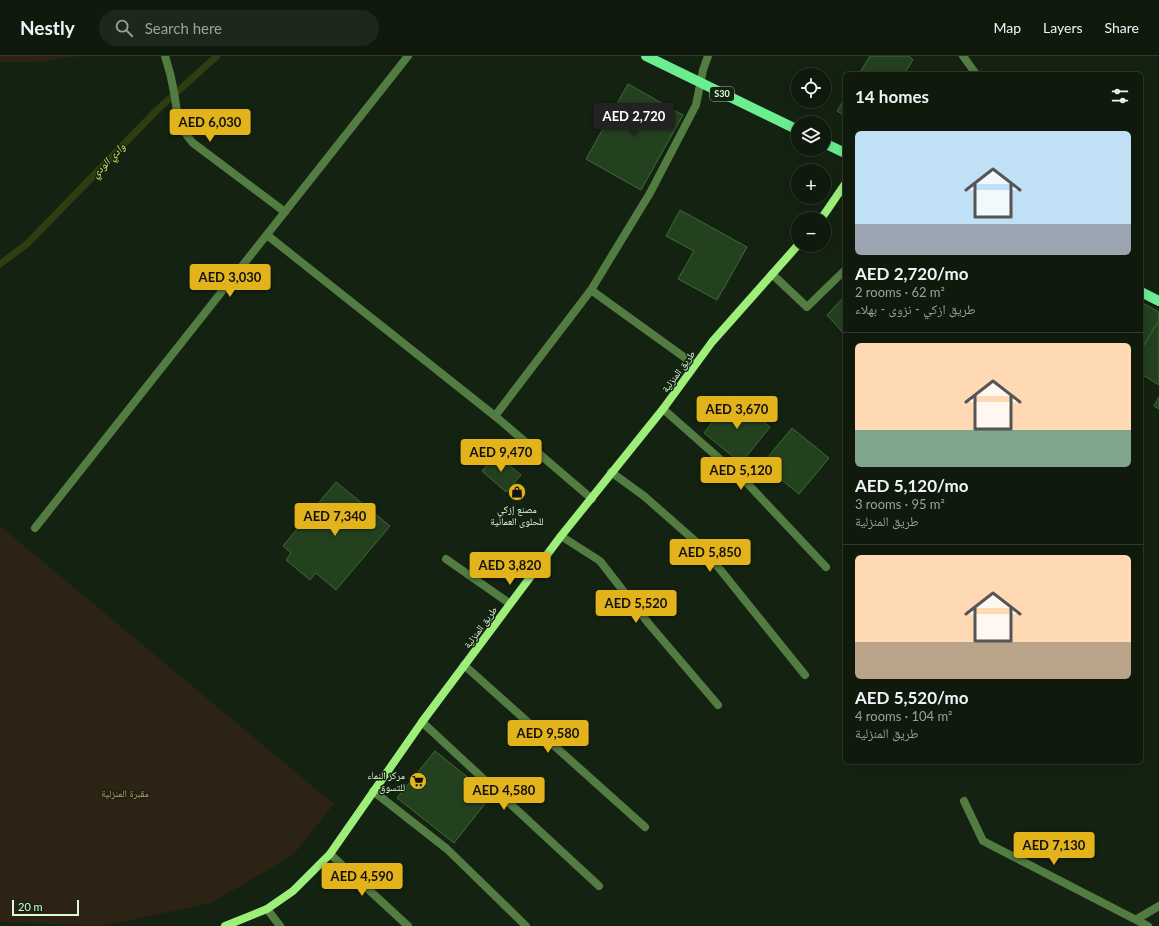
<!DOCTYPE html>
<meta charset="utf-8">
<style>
:root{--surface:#0f1a0d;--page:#1d271b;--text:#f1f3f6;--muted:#9ba19d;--line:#2f382e;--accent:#e2b31b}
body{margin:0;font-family:Lato,"Noto Naskh Arabic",sans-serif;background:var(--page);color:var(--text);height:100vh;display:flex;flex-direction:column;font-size:15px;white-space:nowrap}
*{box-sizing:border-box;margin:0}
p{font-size:13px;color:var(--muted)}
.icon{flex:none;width:22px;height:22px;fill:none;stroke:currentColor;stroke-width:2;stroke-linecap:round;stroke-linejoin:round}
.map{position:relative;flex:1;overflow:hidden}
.side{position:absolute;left:843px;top:16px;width:300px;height:692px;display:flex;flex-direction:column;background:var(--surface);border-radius:6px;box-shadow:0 2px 10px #0003,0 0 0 1px var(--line)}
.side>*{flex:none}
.controls{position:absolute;left:791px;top:12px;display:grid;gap:8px}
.controls a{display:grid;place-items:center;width:40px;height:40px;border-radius:50%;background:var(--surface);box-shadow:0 2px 10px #0003,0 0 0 1px var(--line);font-size:20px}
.scale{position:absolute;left:12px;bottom:10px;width:67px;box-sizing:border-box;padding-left:4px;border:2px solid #dffad7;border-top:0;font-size:11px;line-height:14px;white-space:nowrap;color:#dffad7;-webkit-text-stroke:3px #142311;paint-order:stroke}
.price{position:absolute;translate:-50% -34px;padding:0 9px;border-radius:4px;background:var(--accent);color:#111;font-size:13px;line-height:26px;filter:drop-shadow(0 1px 2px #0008)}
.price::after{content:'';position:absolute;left:50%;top:24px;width:12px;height:9px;margin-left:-6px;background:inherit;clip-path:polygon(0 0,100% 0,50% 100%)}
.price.active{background:#222;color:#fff}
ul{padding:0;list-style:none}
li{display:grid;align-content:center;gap:8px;height:212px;padding:0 12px}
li+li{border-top:1px solid var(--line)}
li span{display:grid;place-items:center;height:124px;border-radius:6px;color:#555}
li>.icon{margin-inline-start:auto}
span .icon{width:72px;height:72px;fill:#fffc;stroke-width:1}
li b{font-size:17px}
h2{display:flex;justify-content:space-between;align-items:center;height:48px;padding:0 12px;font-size:17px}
header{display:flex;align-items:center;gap:24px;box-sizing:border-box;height:56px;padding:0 20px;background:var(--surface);border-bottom:1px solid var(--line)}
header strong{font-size:19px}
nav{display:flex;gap:22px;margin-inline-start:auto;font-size:14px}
.search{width:280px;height:36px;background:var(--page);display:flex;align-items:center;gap:10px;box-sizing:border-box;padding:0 14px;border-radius:22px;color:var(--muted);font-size:15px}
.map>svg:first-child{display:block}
</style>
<header>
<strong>Nestly</strong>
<div class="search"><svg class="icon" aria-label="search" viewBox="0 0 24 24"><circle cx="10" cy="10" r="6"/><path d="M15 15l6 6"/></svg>Search here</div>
<nav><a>Map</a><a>Layers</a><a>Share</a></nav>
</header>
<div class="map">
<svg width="1159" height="870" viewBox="0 0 1159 870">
<rect width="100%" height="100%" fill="#142311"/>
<!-- green -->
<g fill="#2c2315">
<polygon points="0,0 81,0 38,6 0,6"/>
<polygon points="0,470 334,748 293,799 211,847 102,870 0,866"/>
</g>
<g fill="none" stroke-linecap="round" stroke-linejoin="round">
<!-- stream -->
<polyline stroke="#2f3d10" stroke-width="7" points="0,208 27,188 157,54 217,0"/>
</g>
<!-- building -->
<g fill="#24411f" stroke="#3c6b34">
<polygon points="870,0 909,0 913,4 904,18 859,18"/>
<polygon points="628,28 683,59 641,134 586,103"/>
<polygon points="845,42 845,60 837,55"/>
<polygon points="680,154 747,191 717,244 678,223 694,195 666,180"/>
<polygon points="845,240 845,279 827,259"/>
<polygon points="1141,246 1159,256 1158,266 1141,294"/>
<polygon points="1158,266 1159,266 1159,329 1141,318 1141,294"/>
<polygon points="733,340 770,371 741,407 704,377"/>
<polygon points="1159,341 1159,353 1154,350"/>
<polygon points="792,372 829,402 799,438 762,408"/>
<polygon points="496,398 521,419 506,436 482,415"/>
<polygon points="336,426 390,470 336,534 316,517 310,524 286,504 291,497 283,490"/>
<polygon points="435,695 491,740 454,787 397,742"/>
</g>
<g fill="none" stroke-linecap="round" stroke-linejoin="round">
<!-- lane -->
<g stroke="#537c42" stroke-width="8">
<polyline points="772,218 807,251 845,214"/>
<polyline points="591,234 695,309"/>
<polyline points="1137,863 1159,850"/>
</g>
<!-- street -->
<g stroke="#537c42" stroke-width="8">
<path d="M165,0C169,12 172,24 174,36C178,59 176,68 193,87L285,156"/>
<polyline points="963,0 976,18"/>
<polyline points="267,179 495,360 592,443"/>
<polyline points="663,353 746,426 826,511"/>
<polyline points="495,360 591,234 650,137 696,49 703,14 708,0"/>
<polyline points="611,416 644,440 702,491 805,619"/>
<polyline points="35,472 408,0"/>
<polyline points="561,480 600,505 649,568 718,649"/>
<polyline points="446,503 509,547"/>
<polyline points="464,609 645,771"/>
<polyline points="422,666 599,830"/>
<polyline points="373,735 447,793 526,870"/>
<polyline points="964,745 983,785 1148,870"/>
<polyline points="330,798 408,870"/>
<polyline points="267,853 280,870"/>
</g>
<!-- secondary -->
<g stroke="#9eef7a" stroke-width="8">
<polyline points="821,163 845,128"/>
<polyline points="225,870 267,853 293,835 330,798 422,666 561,480 663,353 712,286 798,189"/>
</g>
<!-- primary -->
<g stroke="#6bed91" stroke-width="10">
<polyline points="646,0 798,74"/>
<polyline points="824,87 845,97"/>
<polyline points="1141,236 1159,245"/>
</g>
</g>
<!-- icons -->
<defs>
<symbol id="shop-disc" viewBox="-11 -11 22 22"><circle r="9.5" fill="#e2b31b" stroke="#142311"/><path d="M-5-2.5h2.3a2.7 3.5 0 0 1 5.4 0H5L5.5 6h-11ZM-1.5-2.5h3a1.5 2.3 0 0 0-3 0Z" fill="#111"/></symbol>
<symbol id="supermarket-disc" viewBox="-11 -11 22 22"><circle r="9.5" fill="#e2b31b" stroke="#142311"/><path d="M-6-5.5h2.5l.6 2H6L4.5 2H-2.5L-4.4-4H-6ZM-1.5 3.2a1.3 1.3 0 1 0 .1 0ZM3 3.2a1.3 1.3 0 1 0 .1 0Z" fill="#111"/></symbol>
</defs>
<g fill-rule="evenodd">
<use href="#shop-disc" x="507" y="426" width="20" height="20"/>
<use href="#supermarket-disc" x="408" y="715" width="20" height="20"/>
</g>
<g text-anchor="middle" stroke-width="3" stroke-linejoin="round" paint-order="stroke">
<!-- shield labels -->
<rect fill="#142311" stroke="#a2ba9c" stroke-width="1" x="710" y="31" width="24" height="14" rx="3"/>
<g font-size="9" font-weight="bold" fill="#dffad7">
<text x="722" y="41">S30</text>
</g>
<!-- street labels -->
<g font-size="10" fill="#dffad7" stroke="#142311">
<text transform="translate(678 315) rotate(-54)" y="4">طريق المنزلية</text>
<text transform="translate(480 571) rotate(-54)" y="4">طريق المنزلية</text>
</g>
<!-- poi labels -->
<g font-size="10" fill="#dffad7" stroke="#142311">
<text x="517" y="457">مصنع إزكي<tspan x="517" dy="12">للحلوى العمانية</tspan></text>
<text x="405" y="723" text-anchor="end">مركز النماء<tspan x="405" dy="12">للتسوق</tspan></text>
</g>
<!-- park labels -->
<g font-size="10" fill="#d2966c" stroke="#142311">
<text x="125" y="741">مقبرة المنزلية</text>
</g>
<!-- water labels -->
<g font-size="11" font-style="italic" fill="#deee72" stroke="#142311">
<text transform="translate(108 104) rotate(-46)" y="4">وادي الودي</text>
</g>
</g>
</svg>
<div class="controls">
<a><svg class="icon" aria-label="locate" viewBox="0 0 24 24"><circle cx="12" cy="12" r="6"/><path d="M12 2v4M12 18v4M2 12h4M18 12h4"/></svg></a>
<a><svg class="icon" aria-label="layers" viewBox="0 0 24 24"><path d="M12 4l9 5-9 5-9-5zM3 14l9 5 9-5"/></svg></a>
<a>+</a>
<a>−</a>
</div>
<div class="scale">20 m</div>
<b class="price active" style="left:634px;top:81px">AED 2,720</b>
<b class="price" style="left:210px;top:87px">AED 6,030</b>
<b class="price" style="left:230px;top:242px">AED 3,030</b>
<b class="price" style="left:737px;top:374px">AED 3,670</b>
<b class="price" style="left:501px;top:417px">AED 9,470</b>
<b class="price" style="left:741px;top:435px">AED 5,120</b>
<b class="price" style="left:335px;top:481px">AED 7,340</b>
<b class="price" style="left:710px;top:517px">AED 5,850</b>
<b class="price" style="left:510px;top:530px">AED 3,820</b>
<b class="price" style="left:636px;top:568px">AED 5,520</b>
<b class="price" style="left:548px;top:698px">AED 9,580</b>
<b class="price" style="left:504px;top:755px">AED 4,580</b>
<b class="price" style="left:1054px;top:810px">AED 7,130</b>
<b class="price" style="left:362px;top:841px">AED 4,590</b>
<section class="side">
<h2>14 homes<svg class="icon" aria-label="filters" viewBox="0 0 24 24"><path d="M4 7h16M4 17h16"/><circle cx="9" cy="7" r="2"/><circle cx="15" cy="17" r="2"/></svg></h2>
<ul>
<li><span style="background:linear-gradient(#bfe0f5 75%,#9aa5b1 0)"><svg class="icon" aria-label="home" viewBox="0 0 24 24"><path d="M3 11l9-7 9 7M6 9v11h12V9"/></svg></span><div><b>AED 2,720/mo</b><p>2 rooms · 62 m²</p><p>طريق ازكي - نزوى - بهلاء</p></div></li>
<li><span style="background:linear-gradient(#ffd9b3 70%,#7fa58c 0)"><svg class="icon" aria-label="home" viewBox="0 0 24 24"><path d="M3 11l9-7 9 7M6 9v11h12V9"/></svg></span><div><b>AED 5,120/mo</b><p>3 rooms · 95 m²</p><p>طريق المنزلية</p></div></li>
<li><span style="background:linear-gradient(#ffd9b3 70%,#b9a48a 0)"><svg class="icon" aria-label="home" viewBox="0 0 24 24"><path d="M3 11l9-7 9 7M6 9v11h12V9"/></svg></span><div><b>AED 5,520/mo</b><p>4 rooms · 104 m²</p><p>طريق المنزلية</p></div></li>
</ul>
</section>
</div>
